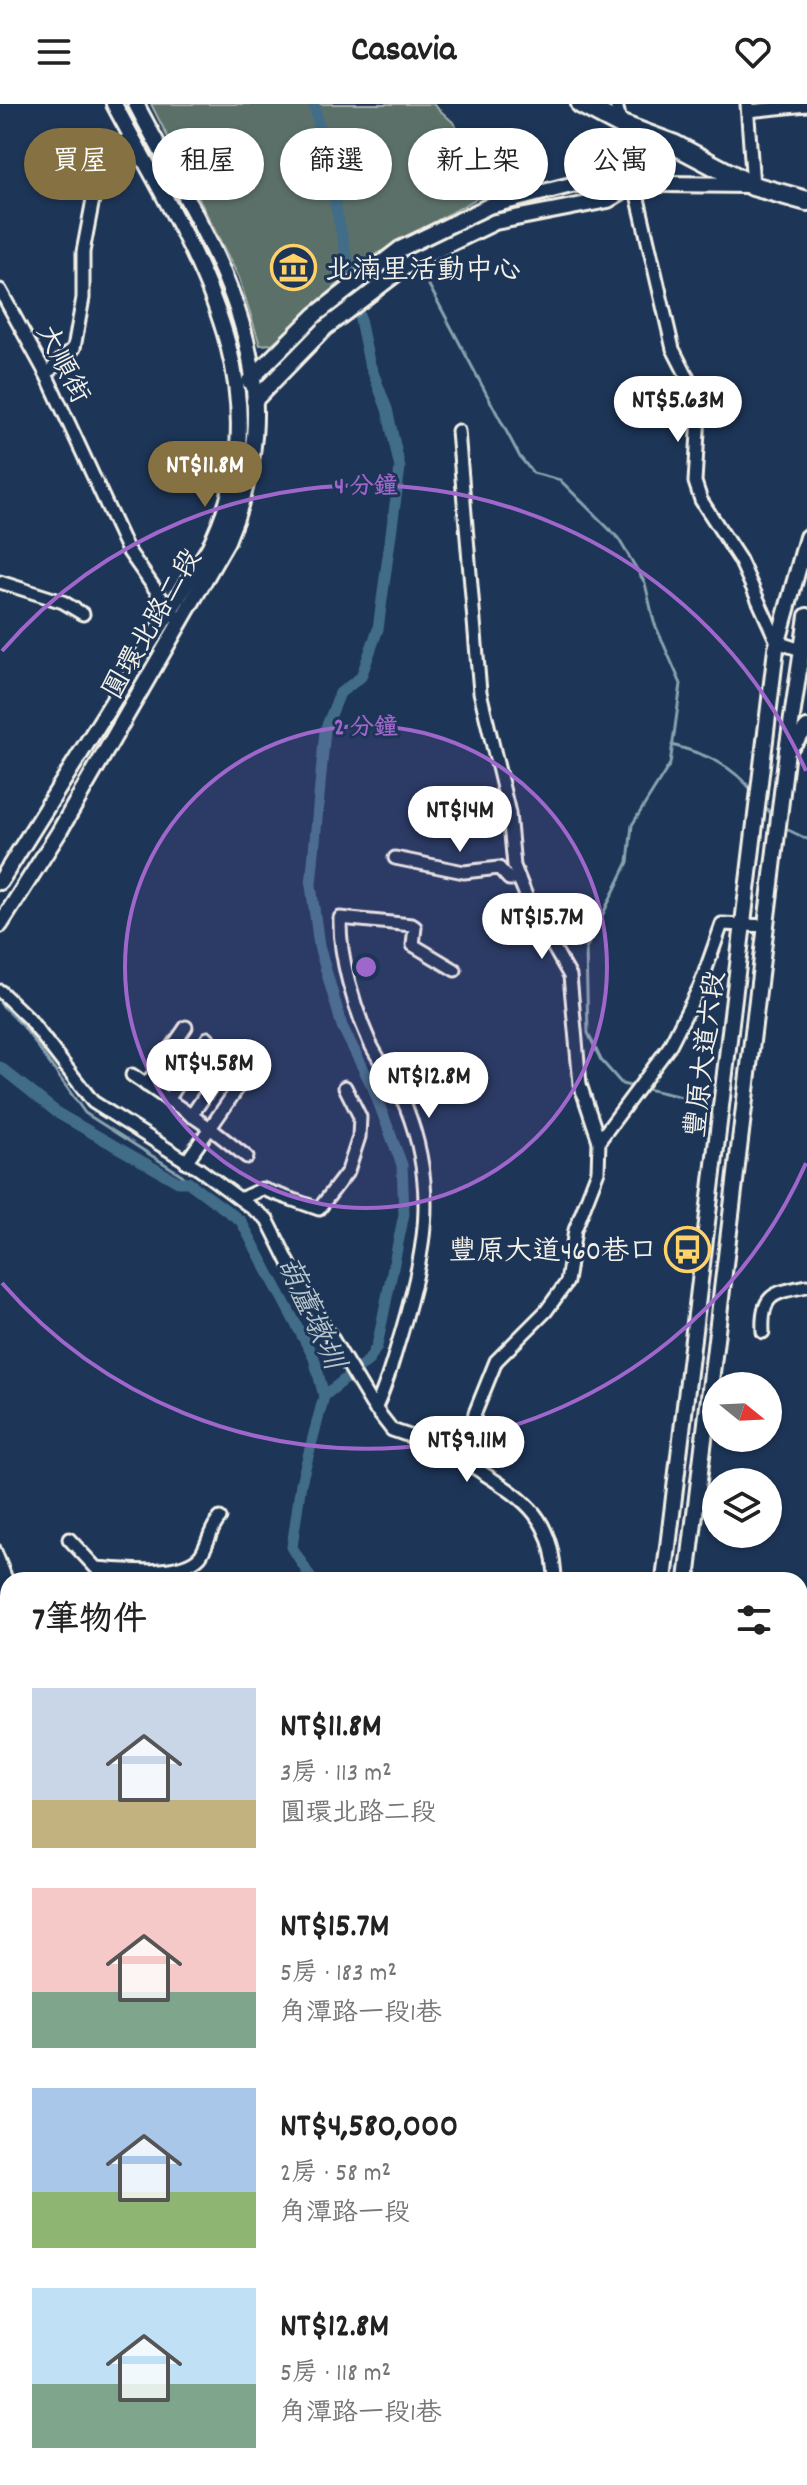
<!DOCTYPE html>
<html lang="zh-TW">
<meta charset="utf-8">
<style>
:root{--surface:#fff;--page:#f2f2f2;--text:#222;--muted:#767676;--accent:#857141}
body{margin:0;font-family:Dekko,"LXGW WenKai TC",sans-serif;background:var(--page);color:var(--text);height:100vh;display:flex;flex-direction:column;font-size:30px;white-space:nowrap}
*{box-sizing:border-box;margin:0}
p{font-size:26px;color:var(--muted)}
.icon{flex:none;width:44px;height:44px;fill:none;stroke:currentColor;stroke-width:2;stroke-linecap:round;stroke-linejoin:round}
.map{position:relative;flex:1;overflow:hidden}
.sheet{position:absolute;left:0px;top:1468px;width:808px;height:914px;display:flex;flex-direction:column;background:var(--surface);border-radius:24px 24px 0 0;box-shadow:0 2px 6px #0004}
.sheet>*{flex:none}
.banner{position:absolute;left:24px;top:24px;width:760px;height:72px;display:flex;gap:16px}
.needle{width:52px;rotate:108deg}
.fabs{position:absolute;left:702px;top:1268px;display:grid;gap:16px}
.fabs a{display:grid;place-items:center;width:80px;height:80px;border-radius:50%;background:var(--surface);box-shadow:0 2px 6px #0004;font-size:40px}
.price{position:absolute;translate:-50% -68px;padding:0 18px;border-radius:28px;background:#fff;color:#222;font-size:26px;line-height:52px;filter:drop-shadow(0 2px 4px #0008)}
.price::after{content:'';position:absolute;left:50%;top:48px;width:24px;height:18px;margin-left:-12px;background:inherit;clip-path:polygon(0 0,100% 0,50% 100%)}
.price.selected{background:var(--accent);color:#fff}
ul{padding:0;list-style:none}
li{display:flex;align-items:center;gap:24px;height:200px;padding:0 32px}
li span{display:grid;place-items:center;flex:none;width:224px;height:160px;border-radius:0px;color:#555}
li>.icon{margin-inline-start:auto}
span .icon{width:96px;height:96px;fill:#fffc;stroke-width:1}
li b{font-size:34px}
h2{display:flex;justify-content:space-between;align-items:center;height:96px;padding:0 32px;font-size:34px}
.pill{padding:0 28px;border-radius:36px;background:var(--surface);box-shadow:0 2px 6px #0004;font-size:28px;line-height:72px}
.pill.selected{background:var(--accent);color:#fff}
header{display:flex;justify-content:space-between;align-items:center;height:104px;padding:0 32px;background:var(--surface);font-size:36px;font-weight:800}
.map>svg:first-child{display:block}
</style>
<header><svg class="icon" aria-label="menu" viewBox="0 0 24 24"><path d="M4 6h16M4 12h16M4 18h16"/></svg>Casavia<svg class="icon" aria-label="heart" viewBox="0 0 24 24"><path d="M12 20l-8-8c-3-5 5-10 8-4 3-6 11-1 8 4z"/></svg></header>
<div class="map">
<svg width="807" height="2381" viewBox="0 0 807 2381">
<rect width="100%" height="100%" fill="#1d3557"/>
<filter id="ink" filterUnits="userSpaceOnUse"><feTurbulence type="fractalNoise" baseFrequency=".0125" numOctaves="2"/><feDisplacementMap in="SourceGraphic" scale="16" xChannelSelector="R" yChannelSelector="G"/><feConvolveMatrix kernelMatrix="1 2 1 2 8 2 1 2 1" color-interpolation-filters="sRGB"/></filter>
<g filter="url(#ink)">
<!-- park -->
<g fill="#5b6f6a" stroke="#a8b0a9" stroke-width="2">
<polygon points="151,0 433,0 455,20 481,92 364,157 272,240 260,241 239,174"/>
<polygon points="343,2374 391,2374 397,2381 357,2381 356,2378 343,2381"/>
</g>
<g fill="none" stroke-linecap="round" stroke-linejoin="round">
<!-- stream -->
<g stroke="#89a2af" stroke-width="3">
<polyline points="423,170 520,353 533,369 560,376 618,434 645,479 654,518 681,580 670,660 632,721 628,758 586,845 588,929 601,956 622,980 634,983"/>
<path d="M672,641C708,651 731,660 755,690"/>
<polyline points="762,699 775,714"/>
<polyline points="782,723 807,735"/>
<polyline points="0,899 23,922 85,1009 182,1071 188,1078"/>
<polyline points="642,984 700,997"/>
</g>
<!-- canal -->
<g stroke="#426d89" stroke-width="11">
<polyline points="314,0 369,258 387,305 400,364 378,525 361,573 340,589 325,626 311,781 319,842 342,922 373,984 402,1061 404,1110 377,1242 369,1256 324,1292"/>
<polyline points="0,963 59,1010 178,1078 188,1078 241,1117 314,1254 324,1292 301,1379 292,1443 312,1476"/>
<polyline points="800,1752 807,1753"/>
<polyline points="800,2105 807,2112"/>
</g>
<!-- tertiary-tunnel -->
<g stroke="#3d516d" stroke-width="14" stroke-dasharray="14 7" stroke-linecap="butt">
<polyline points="0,2173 8,2170"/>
<polyline points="0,2194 8,2191"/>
</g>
<defs>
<g id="minor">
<polyline points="616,0 673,245 695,288 699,311 695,378 701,396 740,456 777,538 801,546"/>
<polyline points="747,0 753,82"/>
<polyline points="748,7 807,1"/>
<polyline points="0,186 46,270 127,445 174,512"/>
<polyline points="46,270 74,244 83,194 83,148 102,48 132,33"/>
<polyline points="458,327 480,588 509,709 514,762 531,804 570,872 580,980 599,1037 598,1067 575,1126 567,1178 546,1207 496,1257 475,1309 466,1358"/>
<polyline points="0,478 63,498 83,510"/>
<polyline points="395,754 464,768 499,764 509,775 518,775"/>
<path d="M0,887L29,915L93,998L199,1065L267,1115L299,1179L371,1299L392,1326L459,1349L466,1358C519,1393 553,1406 555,1476"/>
<polyline points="132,971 210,1024 186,1058"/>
<polyline points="246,972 210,1024 247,1053"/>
<polyline points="146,981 186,923"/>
<polyline points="168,996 208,934"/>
<polyline points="191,1012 237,944"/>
<polyline points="599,1037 669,943 700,882 722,820 767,822"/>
<polyline points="240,1095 262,1085 319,1105 348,1067 359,1033 360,1013 345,983"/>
<path d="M763,1228C761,1189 774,1189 807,1182"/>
<path d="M375,1305C387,1281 393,1255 401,1230C425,1149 438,1084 406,1003C397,980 381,961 370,939C354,903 339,853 340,814L412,821L415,823L413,841L455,866"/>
<path d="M69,1435L96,1464C122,1466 181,1473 200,1452C208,1442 209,1426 220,1414"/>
<polyline points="800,1729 807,1734"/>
<polyline points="0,1776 8,1774"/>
</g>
<g id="tertiary">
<polyline points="249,277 315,211 400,145 489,102 579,79 749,81"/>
<polyline points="254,297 325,224 410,159 495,118 608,96 636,79"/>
<polyline points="787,647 807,624"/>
<path d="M0,778L209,444C290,281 189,142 114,0"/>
<path d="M0,821L59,728L227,437C301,263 214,150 136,0"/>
<polyline points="664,1476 776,545 807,433"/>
<polyline points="687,1476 787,647 807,512"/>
</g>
<polyline id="primary" points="581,0 619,20 675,41 753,82 807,97"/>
</defs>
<!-- minor casing -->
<use href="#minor" stroke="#f4f1e8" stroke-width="17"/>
<!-- tertiary casing -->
<use href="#tertiary" stroke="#f4f1e8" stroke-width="20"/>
<!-- primary casing -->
<use href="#primary" stroke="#f4f1e8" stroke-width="24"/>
<!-- minor -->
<use href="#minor" stroke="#1d3557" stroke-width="11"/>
<!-- tertiary -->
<use href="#tertiary" stroke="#1d3557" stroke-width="14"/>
<!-- primary -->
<use href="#primary" stroke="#1d3557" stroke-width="18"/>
<!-- rail -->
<g stroke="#f4f1e8" stroke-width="3">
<polyline points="0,1441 14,1476"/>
<polyline points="413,2374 419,2381"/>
</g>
</g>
</g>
<!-- distance rings -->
<circle cx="366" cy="863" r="241" fill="#9f67cb" fill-opacity=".12"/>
<g fill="none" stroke="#9f67cb" stroke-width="4">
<circle cx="366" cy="863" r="241"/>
<path d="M806 1059A482 482 0 0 1 2 1179M2 547A482 482 0 0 1 806 667"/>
</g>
<!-- icons -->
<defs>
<symbol id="museum-ring" viewBox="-11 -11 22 22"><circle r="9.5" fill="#1d3557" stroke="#ffd166" stroke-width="1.5"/><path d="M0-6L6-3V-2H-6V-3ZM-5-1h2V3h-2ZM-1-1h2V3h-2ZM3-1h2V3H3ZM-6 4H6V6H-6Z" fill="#ffd166"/></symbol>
<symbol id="bus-ring" viewBox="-11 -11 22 22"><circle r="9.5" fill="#1d3557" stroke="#ffd166" stroke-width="1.5"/><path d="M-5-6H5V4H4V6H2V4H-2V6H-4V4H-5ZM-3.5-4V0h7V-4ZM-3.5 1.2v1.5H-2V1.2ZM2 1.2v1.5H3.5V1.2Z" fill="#ffd166"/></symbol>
</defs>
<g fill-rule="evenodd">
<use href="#museum-ring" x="268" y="138" width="51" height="51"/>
<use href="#bus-ring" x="662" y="1120" width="51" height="51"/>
</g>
<g text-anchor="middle" stroke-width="6" stroke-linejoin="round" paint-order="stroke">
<!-- poi labels -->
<g font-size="28" fill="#f4f1e8" stroke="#1d3557" text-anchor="start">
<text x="325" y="174">北湳里活動中心</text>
<text x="657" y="1155" text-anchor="end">豐原大道460巷口</text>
</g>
<!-- street labels -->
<g font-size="28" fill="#f4f1e8" stroke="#1d3557">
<text transform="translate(65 259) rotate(63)" y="10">大順街</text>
<text transform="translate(150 519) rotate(-60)" y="10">圓環北路二段</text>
<text transform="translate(703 950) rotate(-83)" y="10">豐原大道六段</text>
</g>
<!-- water labels -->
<g font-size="30" font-style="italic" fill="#b6c3c7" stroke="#1d3557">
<text transform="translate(312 1208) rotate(65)" y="10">葫蘆墩圳</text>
</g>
</g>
<circle cx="366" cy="863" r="12" fill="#9f67cb" stroke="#1d3557" stroke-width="4"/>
<g font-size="24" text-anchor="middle" font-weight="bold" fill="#9f67cb" stroke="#1d3557" stroke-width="6" stroke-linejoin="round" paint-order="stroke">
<text x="366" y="389">4 分鐘</text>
<text x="366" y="630">2 分鐘</text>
</g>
</svg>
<div class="fabs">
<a><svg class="needle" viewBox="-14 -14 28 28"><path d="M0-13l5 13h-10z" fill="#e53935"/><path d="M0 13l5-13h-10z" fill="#767676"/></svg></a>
<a><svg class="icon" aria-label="layers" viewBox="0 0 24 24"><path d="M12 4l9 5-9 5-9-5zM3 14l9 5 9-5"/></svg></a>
</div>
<b class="price" style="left:678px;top:340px">NT$5.63M</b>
<b class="price selected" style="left:205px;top:405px">NT$11.8M</b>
<b class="price" style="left:460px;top:750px">NT$14M</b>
<b class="price" style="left:542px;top:857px">NT$15.7M</b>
<b class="price" style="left:209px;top:1003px">NT$4.58M</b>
<b class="price" style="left:429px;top:1016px">NT$12.8M</b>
<b class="price" style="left:467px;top:1380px">NT$9.11M</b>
<div class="banner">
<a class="pill selected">買屋</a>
<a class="pill">租屋</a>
<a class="pill">篩選</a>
<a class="pill">新上架</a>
<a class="pill">公寓</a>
</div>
<section class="sheet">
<h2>7筆物件<svg class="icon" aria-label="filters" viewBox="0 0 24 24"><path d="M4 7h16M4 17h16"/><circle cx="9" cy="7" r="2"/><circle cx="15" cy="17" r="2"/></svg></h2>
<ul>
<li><span style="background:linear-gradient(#c9d6e8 70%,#c2b280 0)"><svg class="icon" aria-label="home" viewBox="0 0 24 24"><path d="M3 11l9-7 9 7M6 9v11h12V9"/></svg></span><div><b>NT$11.8M</b><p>3房 · 113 m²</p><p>圓環北路二段</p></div></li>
<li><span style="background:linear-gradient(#f6c9c9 65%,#7fa58c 0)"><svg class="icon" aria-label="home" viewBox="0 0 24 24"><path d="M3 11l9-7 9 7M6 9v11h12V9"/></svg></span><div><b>NT$15.7M</b><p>5房 · 183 m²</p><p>角潭路一段1巷</p></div></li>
<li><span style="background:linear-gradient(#a9c7e8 65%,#8fb573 0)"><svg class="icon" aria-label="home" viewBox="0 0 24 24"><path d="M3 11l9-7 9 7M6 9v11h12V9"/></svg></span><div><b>NT$4,580,000</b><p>2房 · 58 m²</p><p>角潭路一段</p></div></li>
<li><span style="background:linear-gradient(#bfe0f5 60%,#7fa58c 0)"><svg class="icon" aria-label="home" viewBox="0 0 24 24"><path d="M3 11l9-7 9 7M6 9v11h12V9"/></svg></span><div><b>NT$12.8M</b><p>5房 · 118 m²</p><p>角潭路一段1巷</p></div></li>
</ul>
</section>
</div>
